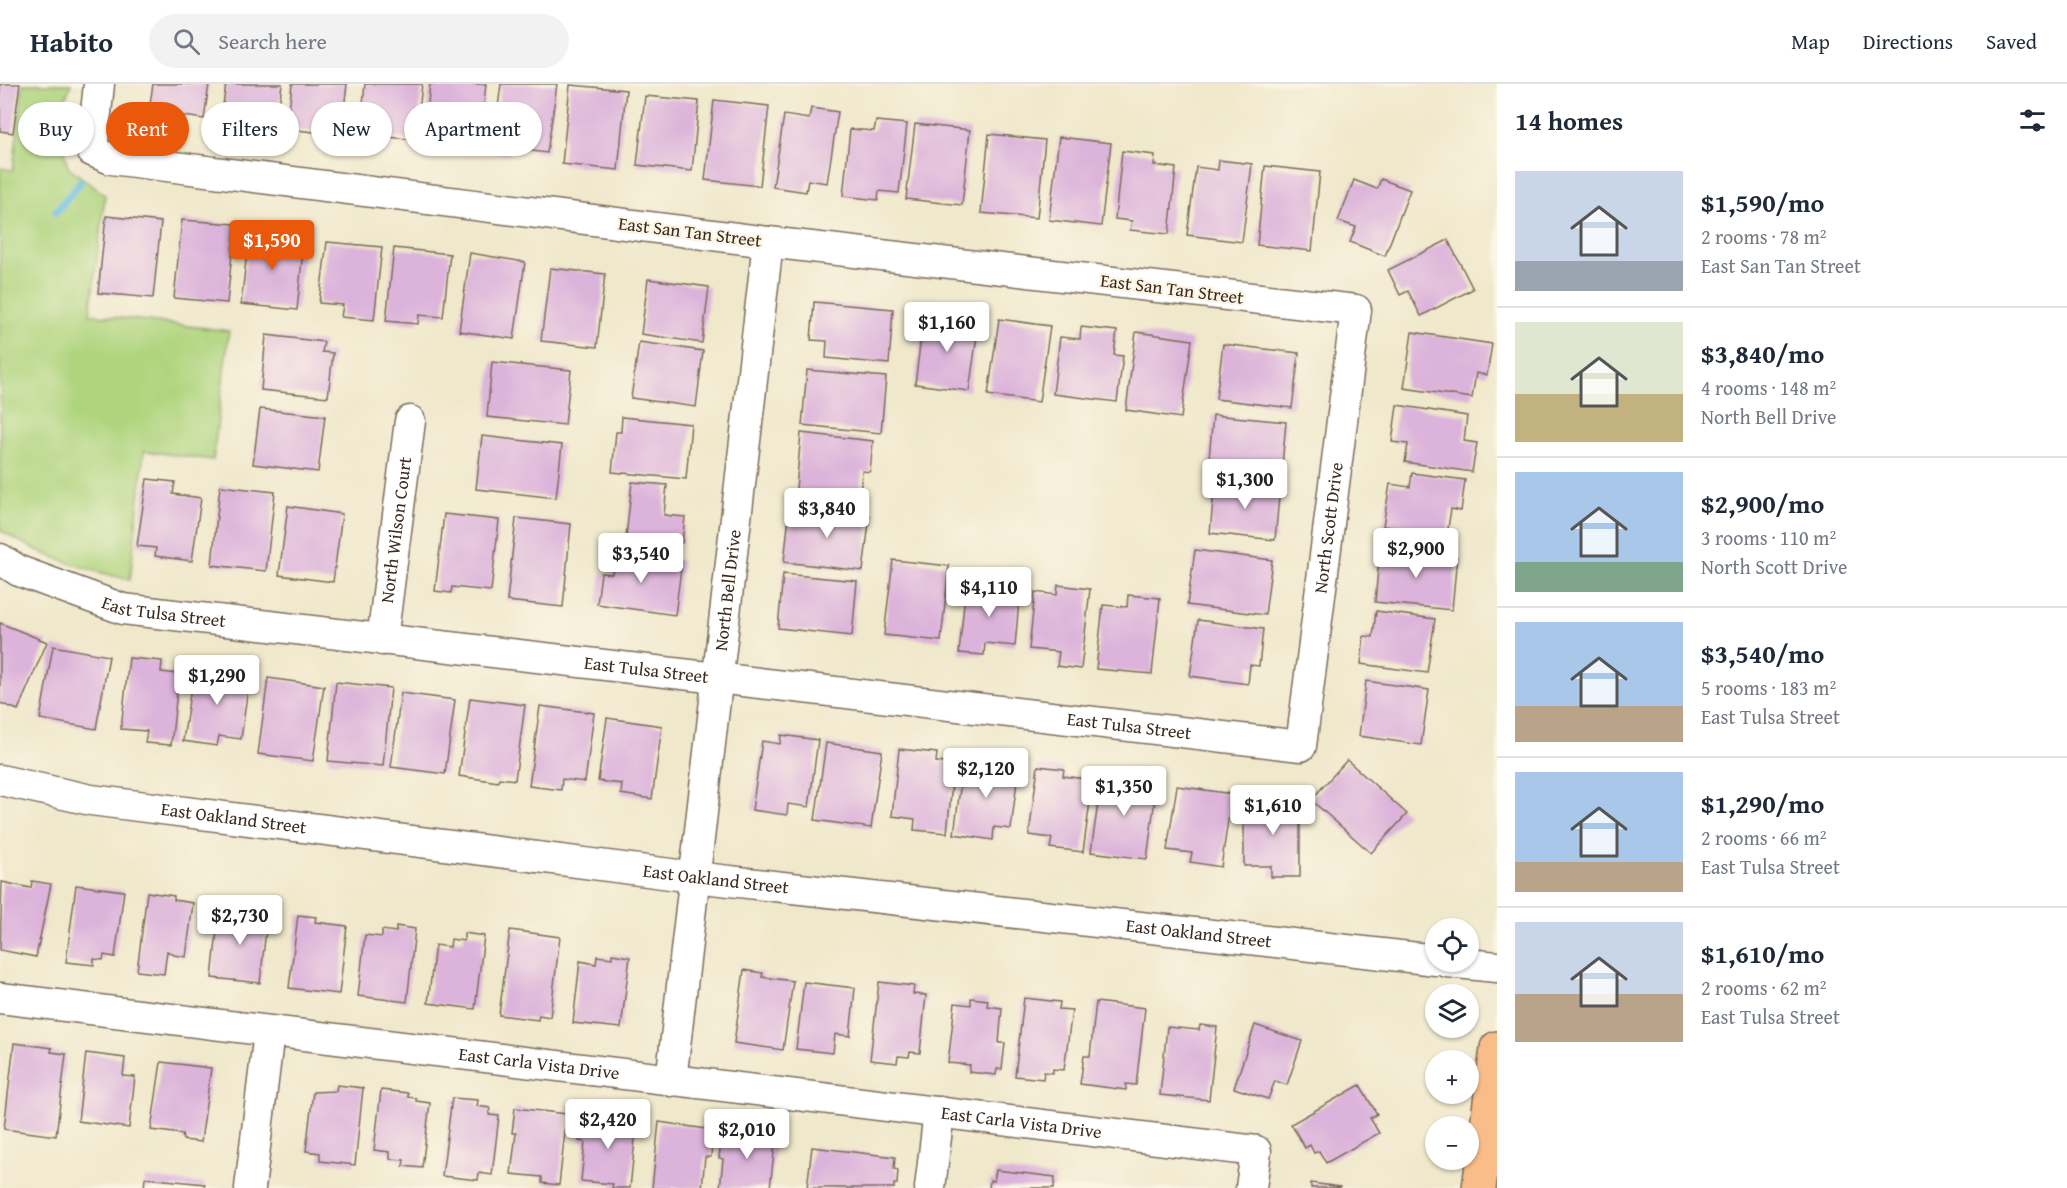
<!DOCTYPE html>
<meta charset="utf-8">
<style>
:root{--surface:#fff;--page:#f2f2f3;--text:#1f2937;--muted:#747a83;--line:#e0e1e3;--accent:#ea580c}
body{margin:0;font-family:"Gentium Book Plus",serif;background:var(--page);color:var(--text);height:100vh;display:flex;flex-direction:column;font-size:22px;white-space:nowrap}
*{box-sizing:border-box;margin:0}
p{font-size:20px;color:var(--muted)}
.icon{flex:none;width:33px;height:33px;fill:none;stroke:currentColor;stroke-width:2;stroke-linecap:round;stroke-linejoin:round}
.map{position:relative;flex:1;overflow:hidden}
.drawer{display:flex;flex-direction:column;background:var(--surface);width:570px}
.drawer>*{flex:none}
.banner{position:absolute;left:18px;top:18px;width:570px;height:54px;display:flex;gap:12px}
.fabs{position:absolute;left:1425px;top:834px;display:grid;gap:12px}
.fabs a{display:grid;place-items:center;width:54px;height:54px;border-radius:50%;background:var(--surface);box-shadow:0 2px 4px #0004;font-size:30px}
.price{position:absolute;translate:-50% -51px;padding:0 14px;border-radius:6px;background:#fff;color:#222;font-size:20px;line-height:39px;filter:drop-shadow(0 2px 3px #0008)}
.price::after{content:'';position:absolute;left:50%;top:36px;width:18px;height:14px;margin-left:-9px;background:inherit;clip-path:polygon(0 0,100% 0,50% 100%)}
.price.active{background:var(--accent);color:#fff}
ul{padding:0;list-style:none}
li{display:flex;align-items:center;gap:18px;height:150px;padding:0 18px}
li+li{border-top:2px solid var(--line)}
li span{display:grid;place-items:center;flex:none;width:168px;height:120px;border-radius:0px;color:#555}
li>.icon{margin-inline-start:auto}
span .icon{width:72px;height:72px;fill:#fffc;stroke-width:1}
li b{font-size:26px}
h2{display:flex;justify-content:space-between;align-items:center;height:72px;padding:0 18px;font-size:26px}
.tag{padding:0 21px;border-radius:27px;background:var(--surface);box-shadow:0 2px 4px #0004;font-size:21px;line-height:54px}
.tag.active{background:var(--accent);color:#fff}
header{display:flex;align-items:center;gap:36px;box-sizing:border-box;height:84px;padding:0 30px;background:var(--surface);border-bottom:2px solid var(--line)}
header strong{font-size:28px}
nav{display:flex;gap:33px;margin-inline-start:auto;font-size:21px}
.search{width:420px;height:54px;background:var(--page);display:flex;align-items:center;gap:15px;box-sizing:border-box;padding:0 21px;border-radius:33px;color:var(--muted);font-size:22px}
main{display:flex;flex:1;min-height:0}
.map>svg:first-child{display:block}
</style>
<header>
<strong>Habito</strong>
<div class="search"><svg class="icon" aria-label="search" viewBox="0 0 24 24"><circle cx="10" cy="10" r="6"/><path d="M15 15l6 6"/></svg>Search here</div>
<nav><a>Map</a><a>Directions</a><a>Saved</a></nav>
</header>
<main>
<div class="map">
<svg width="1497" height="1104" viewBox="0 0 1497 1104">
<rect width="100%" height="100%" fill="#fcf5e5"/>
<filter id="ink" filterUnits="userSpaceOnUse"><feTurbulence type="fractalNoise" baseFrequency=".0167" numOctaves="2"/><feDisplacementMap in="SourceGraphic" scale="12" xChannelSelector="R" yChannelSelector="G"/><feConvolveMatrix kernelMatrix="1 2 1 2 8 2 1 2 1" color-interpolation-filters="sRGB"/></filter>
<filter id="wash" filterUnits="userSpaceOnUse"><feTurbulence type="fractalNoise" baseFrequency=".008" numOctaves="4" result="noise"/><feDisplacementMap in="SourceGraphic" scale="24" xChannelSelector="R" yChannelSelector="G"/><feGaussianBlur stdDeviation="1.35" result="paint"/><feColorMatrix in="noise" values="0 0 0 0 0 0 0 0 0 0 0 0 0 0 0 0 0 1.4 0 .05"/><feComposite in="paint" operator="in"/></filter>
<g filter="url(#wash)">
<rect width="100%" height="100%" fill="#efe8cb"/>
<!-- green -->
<path fill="#aed47d" stroke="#747f4e" stroke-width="1.5" d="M23,0H71L57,38L68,83L105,111L90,230L229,247L213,376L144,367L130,496C83,485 41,472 0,446V84L13,86Z"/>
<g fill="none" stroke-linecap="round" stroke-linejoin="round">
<!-- stream -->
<polyline stroke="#64bbe1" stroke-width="8" points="56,128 80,98"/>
</g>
<g id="blocks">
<!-- building -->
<g fill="#dcb3da">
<polygon points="0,0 20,0 13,49 0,47"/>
<polygon points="153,0 209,0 204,35 149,27"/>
<polygon points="226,0 282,0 276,43 221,35"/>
<polygon points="292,0 347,0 341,51 287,45"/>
<polygon points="365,0 422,0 416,56 360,50"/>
<polygon points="430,0 486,0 479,64 424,58"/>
<polygon points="501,0 557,0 547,69 510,64 509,71 492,69"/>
<polygon points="570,1 626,6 618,86 562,80"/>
<polygon points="645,12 699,17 692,87 637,81"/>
<polygon points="714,16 769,22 760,102 705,96"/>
<polygon points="811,24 838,28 827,99 808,96 806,108 773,103 784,31 809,35"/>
<polygon points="876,37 907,40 899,109 879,107 878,116 843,112 850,45 874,47"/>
<polygon points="915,40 970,46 962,121 906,115"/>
<polygon points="989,50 1045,56 1037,134 981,129"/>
<polygon points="1059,53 1111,59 1101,142 1049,136"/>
<polygon points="1122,67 1155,71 1154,81 1176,84 1169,150 1130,146 1132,137 1115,135"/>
<polygon points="1219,76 1252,80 1242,158 1187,151 1196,83 1218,86"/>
<polygon points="1265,82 1320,88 1312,167 1257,161"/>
<polygon points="1381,95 1410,106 1385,172 1350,158 1356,143 1338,137 1354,96 1377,105"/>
<polygon points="106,132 161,138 153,214 98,209"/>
<polygon points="182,136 235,140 227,219 174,214"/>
<polygon points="250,142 266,144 265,152 304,156 297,226 241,220"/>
<polygon points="1448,156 1473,205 1421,232 1408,207 1400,211 1388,186"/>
<polygon points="327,158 382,163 374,236 341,233 343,221 319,219"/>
<polygon points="394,164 450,170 443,233 419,231 418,240 386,237"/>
<polygon points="470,169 525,178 514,255 459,247"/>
<polygon points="550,184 605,190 597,263 541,257"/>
<polygon points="648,195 709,203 702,259 641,250"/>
<polygon points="814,218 893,225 889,280 826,274 827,257 811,256"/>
<polygon points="924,230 979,238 969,307 915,300"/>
<polygon points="999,235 1050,242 1039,318 988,311"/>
<polygon points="1081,243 1117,247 1114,271 1123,272 1117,318 1053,310 1060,253 1080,255"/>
<polygon points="1136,248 1192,256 1181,334 1126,326"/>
<polygon points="1412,248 1492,260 1487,291 1476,289 1472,314 1404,304"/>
<polygon points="266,251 324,258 322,268 333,269 328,313 261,306"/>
<polygon points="639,258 703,267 696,323 631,314"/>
<polygon points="1223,260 1299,269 1292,324 1216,315"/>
<polygon points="492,278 571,286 565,341 487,333"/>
<polygon points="807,286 886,293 881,349 802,341"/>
<polygon points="1397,321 1467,332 1464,357 1477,359 1472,388 1405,378 1408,360 1392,358"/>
<polygon points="260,325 325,332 318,388 253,380"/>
<polygon points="1213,331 1286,338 1281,392 1208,385"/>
<polygon points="622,333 691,340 686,395 612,388 616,348 621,348"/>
<polygon points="801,349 873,357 870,388 862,387 860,411 796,405"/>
<polygon points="482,352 562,361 556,414 476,405"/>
<polygon points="1412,389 1465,396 1461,427 1451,425 1447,451 1383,442 1390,400 1410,403"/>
<polygon points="147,395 175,398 173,410 201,414 192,477 155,472 156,464 137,462"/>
<polygon points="1215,396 1280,402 1275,456 1210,449"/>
<polygon points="632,398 667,401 664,431 685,433 682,459 626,453"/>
<polygon points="220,402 275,408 266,487 212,481"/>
<polygon points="288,422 342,430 333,498 279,491"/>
<polygon points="790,423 870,431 863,487 784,478"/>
<polygon points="444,430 499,436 491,507 452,503 451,509 435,507"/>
<polygon points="516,434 571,440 563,523 507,517"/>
<polygon points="1380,464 1457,472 1452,526 1375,518"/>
<polygon points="1195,466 1272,476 1265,531 1187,521"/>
<polygon points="615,467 682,477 675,531 597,520 601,489 612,490"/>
<polygon points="893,476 949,482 941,557 884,551"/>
<polygon points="783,490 857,497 852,552 778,544"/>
<polygon points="966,500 1020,506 1015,562 985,559 984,571 959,569"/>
<polygon points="1058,501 1090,505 1081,585 1057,582 1059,568 1029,565 1035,508 1057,511"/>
<polygon points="1128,511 1160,514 1152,590 1096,585 1103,521 1127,523"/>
<polygon points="1376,527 1435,535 1427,589 1361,580 1364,552 1373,553"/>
<polygon points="1198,536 1263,545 1259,582 1250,581 1248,600 1190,592"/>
<polygon points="0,539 47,558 18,626 0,619"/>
<polygon points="53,562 109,572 96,645 40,635"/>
<polygon points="129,574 162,577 161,588 179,590 171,661 145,659 147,647 121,645"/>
<polygon points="212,583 250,588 241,655 219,652 217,662 183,657 193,589 211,592"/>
<polygon points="268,594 324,602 313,677 258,670"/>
<polygon points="1366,597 1429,606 1421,661 1359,652"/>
<polygon points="336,598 391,604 383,682 328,677"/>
<polygon points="401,609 455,616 445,690 391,683"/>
<polygon points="470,614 525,621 515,696 499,694 498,698 459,692"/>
<polygon points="540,622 594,629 585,698 562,695 561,706 529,702"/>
<polygon points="607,634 662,642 652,715 621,710 622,700 598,697"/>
<polygon points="781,651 818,656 809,723 788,720 787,731 752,726 762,657 780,660"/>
<polygon points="826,659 882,667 871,744 815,736"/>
<polygon points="899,665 937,669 936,678 954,680 947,749 914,746 915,735 892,732"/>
<polygon points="981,676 1019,681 1011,745 994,743 993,756 954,750 963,682 980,684"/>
<polygon points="1347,676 1407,730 1371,769 1311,716"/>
<polygon points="1038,682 1064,685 1063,692 1093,696 1083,768 1050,764 1052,754 1029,751"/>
<polygon points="1102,691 1157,699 1147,775 1091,768"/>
<polygon points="1177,702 1232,710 1221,783 1190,778 1192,769 1167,766"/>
<polygon points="1244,716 1300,716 1300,793 1271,793 1271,782 1244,782"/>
<polygon points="32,797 51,800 36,873 0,866 2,798 31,804"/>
<polygon points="76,801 124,807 115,873 104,871 103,876 94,875 94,881 66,878"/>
<polygon points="147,808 174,812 174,816 193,819 186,873 174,871 167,867 164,890 137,887"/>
<polygon points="250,826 268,828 260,899 212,894 219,828 249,831"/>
<polygon points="298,831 316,833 315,838 347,842 339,910 289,904"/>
<polygon points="396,842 415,845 407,918 358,912 365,851 382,853 382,846 396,848"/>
<polygon points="510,846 560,853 550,933 539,931 538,936 499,931"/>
<polygon points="464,849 484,852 475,925 428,919 435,861 450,863 451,855 464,857"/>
<polygon points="612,870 630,873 621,944 573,939 580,877 596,880 597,872 612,874"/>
<polygon points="744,886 763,889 762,893 793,897 783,966 734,959"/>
<polygon points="804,898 855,904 850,952 835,950 833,969 796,965"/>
<polygon points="879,898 914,902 913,910 926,911 920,969 910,968 909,973 898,972 897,979 870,976"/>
<polygon points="971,914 988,916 987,922 1002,924 999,959 1005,959 1002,985 997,985 996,991 969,988 970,981 948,979 955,919 971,921"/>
<polygon points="1024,914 1060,918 1059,925 1072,926 1064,986 1053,985 1053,989 1044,988 1043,995 1015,992"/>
<polygon points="1096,918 1145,924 1136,1001 1126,1000 1126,1006 1080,1000 1084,972 1090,972"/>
<polygon points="1200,941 1217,943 1209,1016 1160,1011 1167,943 1199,946"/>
<polygon points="1255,941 1302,957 1287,1001 1275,997 1268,1015 1234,1004"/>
<polygon points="14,959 52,964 51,968 66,970 56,1052 4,1045"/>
<polygon points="86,969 125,974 123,992 135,993 129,1044 78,1037"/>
<polygon points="161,978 211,984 201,1058 183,1056 182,1050 151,1046"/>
<polygon points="337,1001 363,1004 355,1081 320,1077 320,1069 306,1067 313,1008 336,1007"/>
<polygon points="1360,1001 1377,1030 1370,1034 1379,1049 1326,1079 1319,1067 1314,1069 1310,1061 1305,1064 1291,1040"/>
<polygon points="381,1006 408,1009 408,1013 416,1014 416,1017 430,1019 422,1084 403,1082 404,1076 390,1075 390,1068 374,1066"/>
<polygon points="452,1014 478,1016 477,1022 490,1024 489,1031 499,1032 492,1091 479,1089 478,1096 442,1092"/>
<polygon points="515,1024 567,1030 559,1101 542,1099 542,1093 511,1090 516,1049 512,1049"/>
<polygon points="582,1030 637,1036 630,1104 612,1104 613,1100 581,1097 585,1058 579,1057"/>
<polygon points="659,1038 713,1046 711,1073 705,1073 702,1104 652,1104"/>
<polygon points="722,1048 776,1051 770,1104 720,1104 723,1075 719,1074"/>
<polygon points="812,1063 895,1073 894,1085 898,1086 897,1100 894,1100 894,1104 807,1104"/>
<polygon points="996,1086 1055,1093 1054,1104 989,1104 990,1096 994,1097"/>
<polygon points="145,1094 205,1100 204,1104 144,1104"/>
<polygon points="1311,1099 1340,1103 1340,1104 1311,1104"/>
</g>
</g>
</g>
<g filter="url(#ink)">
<use href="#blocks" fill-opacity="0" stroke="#7a6c5b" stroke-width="1.5"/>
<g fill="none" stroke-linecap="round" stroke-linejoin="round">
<defs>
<g id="minor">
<path id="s1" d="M0,475L19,487L123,525L1301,662L1356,226L768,158L111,75L92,67L99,0"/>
<path id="s2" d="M382,556L410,337"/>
<path id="s3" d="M0,696L91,716L694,793L1436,876"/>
<polyline points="1447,878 1497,883"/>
<path id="s4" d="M0,914L1256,1067L1251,1104"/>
<path id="s5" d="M671,997L768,158"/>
<polyline points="250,1104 269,948"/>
<polyline points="930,1104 939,1028"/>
</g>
<polyline id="primary" points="1479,1104 1497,964"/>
</defs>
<!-- minor casing -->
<use href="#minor" stroke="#7a6c5b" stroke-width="33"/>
<!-- primary casing -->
<use href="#primary" stroke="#7a6c5b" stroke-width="36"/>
<!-- minor -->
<use href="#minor" stroke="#fff" stroke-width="30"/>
<!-- primary -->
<use href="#primary" stroke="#f8bd89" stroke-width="33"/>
</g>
</g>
<g text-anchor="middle" stroke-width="5" stroke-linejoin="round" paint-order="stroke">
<!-- street labels -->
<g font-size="18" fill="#3b2a1e" stroke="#fcf5e5">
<text transform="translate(690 148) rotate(7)" y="6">East San Tan Street</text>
<text transform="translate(1172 205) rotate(7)" y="6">East San Tan Street</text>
<text dy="6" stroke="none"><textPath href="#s1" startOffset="1539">North Scott Drive</textPath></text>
<text dy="6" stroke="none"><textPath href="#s2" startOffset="111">North Wilson Court</textPath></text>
<text dy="6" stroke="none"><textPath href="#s5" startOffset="494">North Bell Drive</textPath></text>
<text dy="6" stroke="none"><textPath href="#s1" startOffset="174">East Tulsa Street</textPath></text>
<text dy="6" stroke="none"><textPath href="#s1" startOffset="660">East Tulsa Street</textPath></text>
<text dy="6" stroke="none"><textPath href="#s1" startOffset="1146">East Tulsa Street</textPath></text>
<text dy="6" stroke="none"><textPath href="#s3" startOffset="237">East Oakland Street</textPath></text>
<text dy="6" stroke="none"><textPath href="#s3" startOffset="723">East Oakland Street</textPath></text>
<text dy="6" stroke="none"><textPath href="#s3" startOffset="1209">East Oakland Street</textPath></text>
<text dy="6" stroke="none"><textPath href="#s4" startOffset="543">East Carla Vista Drive</textPath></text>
<text dy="6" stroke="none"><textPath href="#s4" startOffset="1029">East Carla Vista Drive</textPath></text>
</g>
</g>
</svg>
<div class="fabs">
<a><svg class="icon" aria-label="locate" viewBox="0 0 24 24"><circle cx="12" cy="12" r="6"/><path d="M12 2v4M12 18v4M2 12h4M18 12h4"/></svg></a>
<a><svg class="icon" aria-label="layers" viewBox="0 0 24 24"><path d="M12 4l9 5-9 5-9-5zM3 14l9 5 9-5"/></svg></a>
<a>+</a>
<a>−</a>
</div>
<b class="price active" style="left:272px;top:187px">$1,590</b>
<b class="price" style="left:947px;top:269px">$1,160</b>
<b class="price" style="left:1245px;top:426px">$1,300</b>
<b class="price" style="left:827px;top:455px">$3,840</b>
<b class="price" style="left:1416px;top:495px">$2,900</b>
<b class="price" style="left:641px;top:500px">$3,540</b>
<b class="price" style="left:989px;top:534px">$4,110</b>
<b class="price" style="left:217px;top:622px">$1,290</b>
<b class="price" style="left:986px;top:715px">$2,120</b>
<b class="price" style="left:1124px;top:733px">$1,350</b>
<b class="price" style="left:1273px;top:752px">$1,610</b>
<b class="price" style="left:240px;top:862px">$2,730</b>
<b class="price" style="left:608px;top:1066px">$2,420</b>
<b class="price" style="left:747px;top:1076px">$2,010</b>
<div class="banner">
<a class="tag">Buy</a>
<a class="tag active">Rent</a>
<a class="tag">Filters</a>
<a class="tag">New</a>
<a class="tag">Apartment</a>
</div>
</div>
<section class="drawer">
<h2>14 homes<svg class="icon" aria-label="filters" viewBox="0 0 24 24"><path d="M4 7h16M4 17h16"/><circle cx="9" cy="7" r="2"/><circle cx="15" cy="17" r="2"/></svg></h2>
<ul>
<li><span style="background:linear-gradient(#c9d6e8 75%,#9aa5b1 0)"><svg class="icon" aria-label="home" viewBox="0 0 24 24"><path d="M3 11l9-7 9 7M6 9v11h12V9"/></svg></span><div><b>$1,590/mo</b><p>2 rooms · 78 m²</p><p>East San Tan Street</p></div></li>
<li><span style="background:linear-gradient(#dfe7d0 60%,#c2b280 0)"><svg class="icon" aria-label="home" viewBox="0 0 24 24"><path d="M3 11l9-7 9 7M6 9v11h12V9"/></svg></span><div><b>$3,840/mo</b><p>4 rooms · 148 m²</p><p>North Bell Drive</p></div></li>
<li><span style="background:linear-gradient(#a9c7e8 75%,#7fa58c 0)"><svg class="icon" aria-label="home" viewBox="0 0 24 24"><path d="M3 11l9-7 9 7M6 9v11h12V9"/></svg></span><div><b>$2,900/mo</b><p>3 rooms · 110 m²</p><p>North Scott Drive</p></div></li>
<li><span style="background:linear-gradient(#a9c7e8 70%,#b9a48a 0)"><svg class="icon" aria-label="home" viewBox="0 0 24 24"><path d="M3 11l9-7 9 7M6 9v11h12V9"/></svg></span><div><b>$3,540/mo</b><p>5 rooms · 183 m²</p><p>East Tulsa Street</p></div></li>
<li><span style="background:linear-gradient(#a9c7e8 75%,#b9a48a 0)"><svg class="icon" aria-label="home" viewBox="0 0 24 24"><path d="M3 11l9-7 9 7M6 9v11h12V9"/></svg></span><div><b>$1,290/mo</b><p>2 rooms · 66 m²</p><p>East Tulsa Street</p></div></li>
<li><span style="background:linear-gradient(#c9d6e8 60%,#b9a48a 0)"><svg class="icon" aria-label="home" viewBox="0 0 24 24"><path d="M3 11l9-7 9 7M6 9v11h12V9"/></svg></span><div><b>$1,610/mo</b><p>2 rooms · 62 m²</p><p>East Tulsa Street</p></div></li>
</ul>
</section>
</main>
